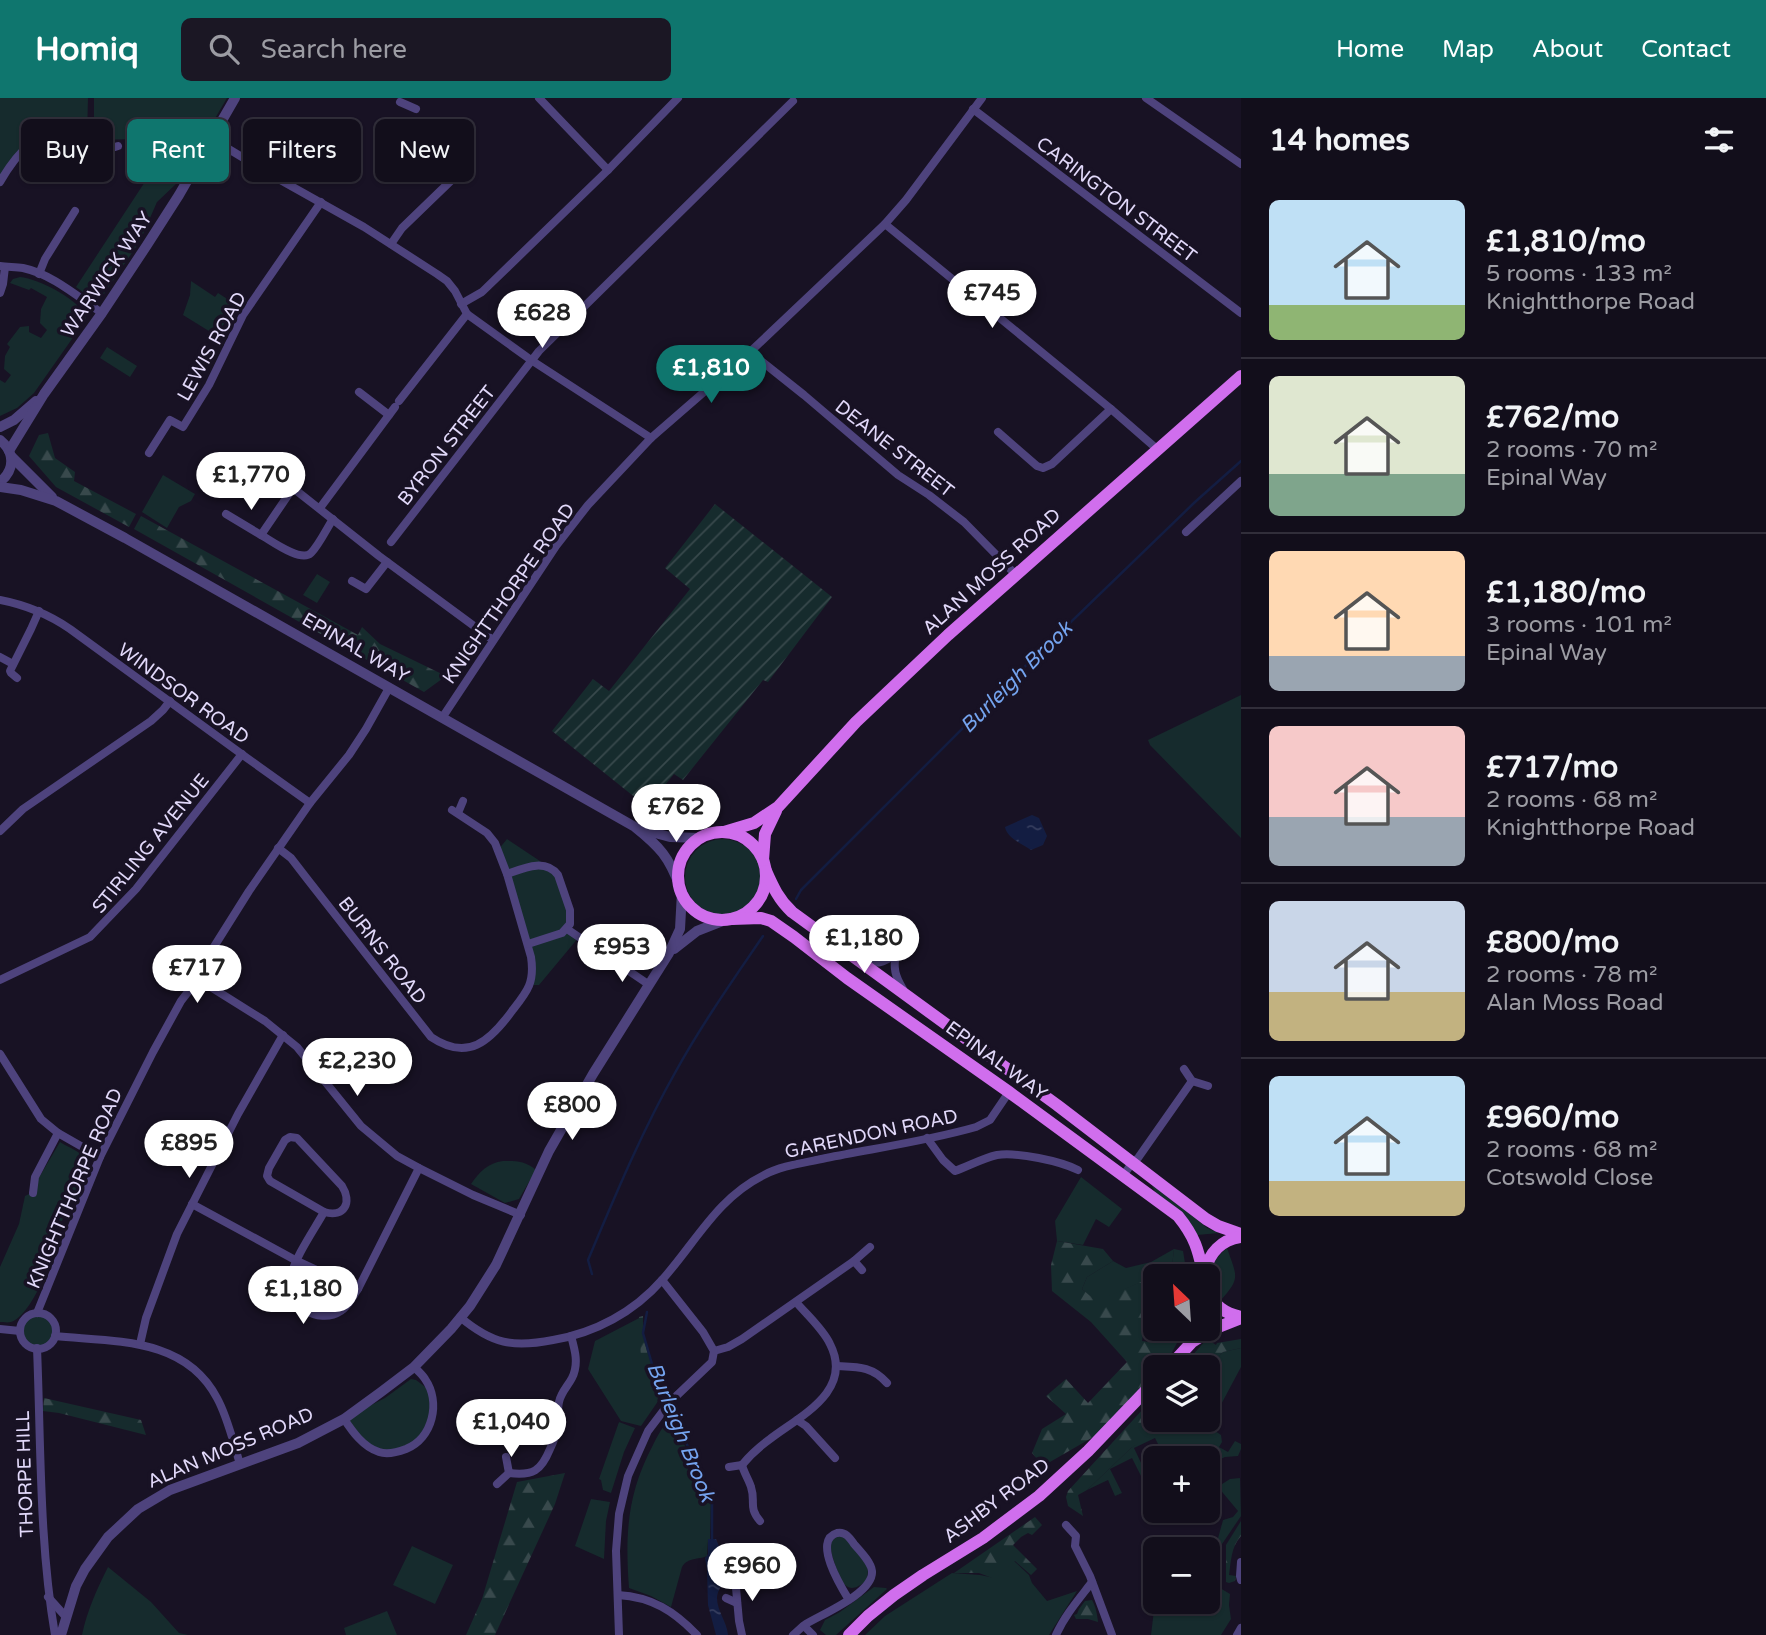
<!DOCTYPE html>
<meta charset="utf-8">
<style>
:root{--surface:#120e1b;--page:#1b1724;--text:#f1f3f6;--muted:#9c9ca3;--line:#312e3a;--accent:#0f766e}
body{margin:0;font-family:"Varela Round",sans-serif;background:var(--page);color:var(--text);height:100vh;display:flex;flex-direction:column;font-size:26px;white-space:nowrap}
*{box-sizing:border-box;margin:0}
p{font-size:23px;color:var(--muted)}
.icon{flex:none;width:38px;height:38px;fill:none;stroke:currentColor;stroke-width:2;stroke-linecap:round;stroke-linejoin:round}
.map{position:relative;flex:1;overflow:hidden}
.side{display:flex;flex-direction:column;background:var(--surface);width:525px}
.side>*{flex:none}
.hud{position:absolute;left:21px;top:21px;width:665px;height:63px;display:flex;gap:14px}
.needle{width:46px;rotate:335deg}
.controls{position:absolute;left:1143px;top:1166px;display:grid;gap:14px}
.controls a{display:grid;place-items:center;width:77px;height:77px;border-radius:10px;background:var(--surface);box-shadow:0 2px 5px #0004,0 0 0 2px var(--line);font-size:35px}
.price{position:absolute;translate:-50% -60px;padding:0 16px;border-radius:24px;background:#fff;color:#222;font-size:23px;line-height:46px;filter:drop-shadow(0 2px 4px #0008)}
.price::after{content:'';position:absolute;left:50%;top:42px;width:21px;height:16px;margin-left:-10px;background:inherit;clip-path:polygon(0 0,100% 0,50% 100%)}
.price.current{background:var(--accent);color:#fff}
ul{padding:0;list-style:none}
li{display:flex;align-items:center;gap:21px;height:175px;padding:0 28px}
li+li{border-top:2px solid var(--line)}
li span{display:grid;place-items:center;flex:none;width:196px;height:140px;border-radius:10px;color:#555}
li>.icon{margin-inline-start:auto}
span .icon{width:84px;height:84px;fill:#fffc;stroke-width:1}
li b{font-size:30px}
h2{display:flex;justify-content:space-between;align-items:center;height:84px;padding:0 28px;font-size:30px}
.pill{padding:0 24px;border-radius:10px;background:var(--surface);box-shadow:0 2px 5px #0004,0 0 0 2px var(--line);font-size:24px;line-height:63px}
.pill.current{background:var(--accent);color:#fff}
header{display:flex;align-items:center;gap:42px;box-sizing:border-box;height:98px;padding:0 35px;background:var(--accent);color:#fff}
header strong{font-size:33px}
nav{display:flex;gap:38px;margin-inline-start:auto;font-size:24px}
.search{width:490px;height:63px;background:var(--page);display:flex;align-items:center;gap:18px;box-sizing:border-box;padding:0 24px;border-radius:10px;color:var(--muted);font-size:26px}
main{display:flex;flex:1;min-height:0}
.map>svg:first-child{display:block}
</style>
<header>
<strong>Homiq</strong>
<div class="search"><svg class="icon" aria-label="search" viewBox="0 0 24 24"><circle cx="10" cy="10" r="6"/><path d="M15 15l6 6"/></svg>Search here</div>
<nav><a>Home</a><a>Map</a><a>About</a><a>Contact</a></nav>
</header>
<main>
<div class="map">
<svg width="1241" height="1537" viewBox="0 0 1241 1537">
<defs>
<pattern id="forest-firs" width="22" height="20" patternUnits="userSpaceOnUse" patternTransform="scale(1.75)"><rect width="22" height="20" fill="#162b2d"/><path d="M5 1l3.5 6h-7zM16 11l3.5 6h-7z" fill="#38494c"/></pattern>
<pattern id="garden-furrows" width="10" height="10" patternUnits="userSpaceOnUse" patternTransform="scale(1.75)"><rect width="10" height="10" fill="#162b2d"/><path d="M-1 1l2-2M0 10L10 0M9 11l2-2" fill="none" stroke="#38494c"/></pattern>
<pattern id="water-ripples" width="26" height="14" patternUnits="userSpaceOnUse" patternTransform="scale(1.75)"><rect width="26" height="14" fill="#131d42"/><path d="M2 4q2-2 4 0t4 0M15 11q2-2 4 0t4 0" fill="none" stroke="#353d5e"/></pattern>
</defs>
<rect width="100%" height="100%" fill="#181224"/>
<!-- green -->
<g fill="#162b2d">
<polygon points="0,0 88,0 87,40 29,39 29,48 0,84"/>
<polygon points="94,0 227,0 177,85 157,104 140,143 104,196 90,199 76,189 156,67 137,41 94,42"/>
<path d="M20,179C39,181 82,202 86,221L34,295L17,310L0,318V282L5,285L11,277L4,271L5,258L10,249L7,246L20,229L29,228V234L41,240L47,232L40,225L41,211L47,199L31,190L29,192L10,185L13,181Z"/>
<polygon points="191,183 215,199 218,195 235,206 217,238 183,217 190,197"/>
<polygon points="107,249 137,268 130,279 100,260"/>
<polygon points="163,377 195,396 191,403 179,409 167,430 142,414"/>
<polygon points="317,476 330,484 317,505 303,497"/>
<polygon points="1241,597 1241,740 1150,647 1148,642"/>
<polygon points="507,741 555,773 570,812 567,831 579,839 539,887 530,887 533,872 498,752"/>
<circle cx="723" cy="779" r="38"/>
<path d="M60,1044C66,1048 85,1056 87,1062C94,1075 61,1121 56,1135C52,1145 52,1156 49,1166C44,1182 27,1219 11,1224C7,1225 3,1224 0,1224V1169L19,1126L25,1098L37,1092V1083Z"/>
<path d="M503,1063C517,1063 525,1063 536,1072L519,1101L505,1105L471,1086C479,1074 488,1065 503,1063Z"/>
<polygon points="1081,1079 1122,1111 1109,1129 1096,1121 1083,1147 1057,1143 1055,1123"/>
<polygon points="1150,1083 1207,1130 1219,1135 1197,1137 1155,1094"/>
<path d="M1227,1150C1237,1179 1241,1180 1220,1203C1205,1183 1208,1166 1227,1150Z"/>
<polygon points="1174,1151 1171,1178 1165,1178 1162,1175 1096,1204 1082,1191 1087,1179 1113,1163 1126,1170 1151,1164"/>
<polygon points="297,1163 358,1191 347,1208 331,1217 301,1210 290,1190"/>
<circle cx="38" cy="1233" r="18"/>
<path d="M643,1218C642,1246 653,1270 663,1296L641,1328L621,1323L588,1271L595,1243Z"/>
<polygon points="1241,1250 1241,1269 1209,1329 1221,1337 1222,1344 1219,1349 1228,1354 1235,1343 1241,1346 1241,1351 1238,1358 1225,1359 1208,1367 1208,1360 1165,1360 1155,1340 1134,1350 1153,1390 1148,1392 1132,1360 1110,1371 1122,1395 1115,1398 1108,1382 1087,1392 1131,1350 1142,1342 1160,1321 1208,1321 1208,1270 1223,1254"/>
<polygon points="411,1281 416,1282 432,1294 433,1311 423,1339 396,1355 366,1347 344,1321 385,1300"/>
<path d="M671,1320L711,1400L710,1441L708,1442L707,1458C698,1462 688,1459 682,1469L671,1509L651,1498L629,1490C625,1436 627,1396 653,1347C658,1337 663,1327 671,1320Z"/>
<polygon points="619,1324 635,1330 624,1354 611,1395 603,1392 601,1382 599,1381"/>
<polygon points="1240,1380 1241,1418 1220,1449 1217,1444 1223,1422 1233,1419 1238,1413 1218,1389 1219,1388 1230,1381"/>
<polygon points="591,1401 610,1404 606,1423 604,1461 575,1448"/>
<path d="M839,1438L846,1440L867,1468L868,1472L867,1482C848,1499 842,1486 836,1469C833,1460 829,1452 832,1442Z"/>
<polygon points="412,1448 453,1467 435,1506 393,1487"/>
<polygon points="1014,1463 1029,1477 1032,1485 1047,1503 1077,1493 1049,1537 865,1537 885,1518 952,1475 980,1477 995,1480"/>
<path d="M108,1469L151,1504L179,1535L188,1537H82C87,1513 97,1491 108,1469Z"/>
<polygon points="874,1489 886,1490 887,1491 836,1537 826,1537 820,1532 825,1522 840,1514"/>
<polygon points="1220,1490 1230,1496 1229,1507 1231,1521 1221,1537 1151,1537 1154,1512 1159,1507 1161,1503 1208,1503 1208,1491"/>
<polygon points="387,1513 397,1537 346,1537 344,1530"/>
</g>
<!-- forest -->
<g fill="url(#forest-firs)">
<polygon points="48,335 55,360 75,374 74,383 136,416 129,429 56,389 29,358 39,337"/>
<polygon points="141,418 358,537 362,529 380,546 446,578 424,594 134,431"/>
<polygon points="1057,1143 1103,1151 1113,1163 1087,1179 1082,1191 1096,1203 1155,1178 1155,1205 1150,1213 1144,1229 1142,1243 1149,1244 1155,1229 1185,1230 1164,1269 1155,1269 1155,1278 1095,1338 1043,1368 1032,1355 1042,1331 1066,1316 1046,1298 1066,1281 1088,1305 1127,1264 1091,1224 1052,1193 1051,1167"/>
<polygon points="1174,1151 1183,1153 1187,1178 1171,1178"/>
<path d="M643,1218L642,1234L650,1265L663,1296L659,1300C636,1271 642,1253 639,1219Z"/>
<polygon points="1207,1241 1216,1247 1217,1245 1241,1241 1241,1250 1223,1254 1208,1270 1208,1269 1182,1269"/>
<polygon points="1155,1298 1155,1321 1160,1321 1142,1343 1131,1350 1087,1392 1078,1397 1083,1418 1068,1408 1066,1399 1068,1393"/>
<polygon points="44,1300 141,1322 146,1337 59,1315 43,1313"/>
<polygon points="565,1375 555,1406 495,1537 466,1537 482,1501 517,1384"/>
<polygon points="1035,1419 1042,1427 1032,1437 1028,1435 1021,1439 1013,1447 1037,1471 1031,1477 1015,1463 995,1481 979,1475 954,1475"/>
<path d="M1241,1423V1438C1231,1449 1231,1463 1229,1477L1236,1478L1235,1483L1229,1485L1226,1484V1447Z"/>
<path d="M1092,1502C1096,1510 1097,1515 1098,1524L1088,1521H1076L1074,1517L1077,1516L1079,1511L1085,1503Z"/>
</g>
<!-- garden -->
<polygon fill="url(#garden-furrows)" points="715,406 832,499 768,584 763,582 683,682 674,676 647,709 552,633 593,581 609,593 690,491 665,470"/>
<!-- water -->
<g fill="url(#water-ripples)">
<path d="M1032,717L1039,720L1047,738L1043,747L1031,752C1022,746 1007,740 1005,729Z"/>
<path d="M708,1441H716C722,1456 729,1468 723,1484C721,1489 717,1494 717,1500C717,1513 727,1524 728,1537H716L708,1507L707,1472L705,1460L708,1456Z"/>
</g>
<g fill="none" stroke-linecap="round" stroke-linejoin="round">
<!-- stream -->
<g stroke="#131d42" stroke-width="2.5">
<polyline points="796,801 801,792 1016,577 1195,404 1241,363"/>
<path d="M592,1176L588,1162C615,1098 642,1033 676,973C702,926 733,882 763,838"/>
<polyline points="647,1214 643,1235 652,1266 667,1304"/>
<polyline points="670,1310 712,1400 712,1444"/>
</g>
<!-- minor -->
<g stroke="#4e437d" stroke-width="8">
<polyline points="539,0 608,72"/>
<polyline points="1146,0 1241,66"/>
<polyline points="400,4 416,11"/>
<polyline points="973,11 1241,215"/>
<polyline points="212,41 275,79 364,129 437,176 447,183 455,193 467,216 531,262 651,340"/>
<polyline points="452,62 469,79"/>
<path d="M0,84C7,72 16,58 27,49C40,40 72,43 87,46C102,49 103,53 118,48"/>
<polyline points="885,126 1111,311 1157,351"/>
<polyline points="391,146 402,130 462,72"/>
<path d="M0,168C7,169 15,169 23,170C52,176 78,199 102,215"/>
<polyline points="39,176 45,161 75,113"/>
<polyline points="0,195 3,186 5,169"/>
<polyline points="461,206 482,194 608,72 678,0"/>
<polyline points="750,254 804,297 898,377 929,397 964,424 1016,477"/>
<polyline points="359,294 389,317"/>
<polyline points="399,303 467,216"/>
<polyline points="998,334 1037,368 1043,370 1052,366 1111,311"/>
<polyline points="149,355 170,322 183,329 209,287 243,217 321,104"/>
<polyline points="253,385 277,372 293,390 379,458 493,542"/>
<path d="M293,390L261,437C272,443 301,465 311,455C319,447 327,430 333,421"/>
<polyline points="320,410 395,309"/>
<polyline points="226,416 261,437"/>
<polyline points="1186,434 1241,383"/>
<polyline points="391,444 539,253 793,3"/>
<polyline points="352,483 366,491 387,464"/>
<path d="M0,502C26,507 48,516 70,531L247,660L310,705"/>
<polyline points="0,559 13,566"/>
<polyline points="17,580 11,575 10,573 31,531 39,513"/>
<polyline points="442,620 556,448 588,407 651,340 750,254 885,126 906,102 982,0"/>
<polyline points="458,715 463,703"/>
<polyline points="0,733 23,711 151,623 163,612 170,603"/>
<path d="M278,750L291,760L308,782L431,939C468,964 490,943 512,913C527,894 535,885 531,859L507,776L495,745L487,735L452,712"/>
<path d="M507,776C524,770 545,760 558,777L570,812V826L562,835L528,846"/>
<polyline points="567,831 648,886"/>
<path d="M863,859C877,868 883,865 896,856C893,870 895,878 903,891"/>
<polyline points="198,881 265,923 297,949 361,1028 397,1058 419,1070 473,1097 521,1117"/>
<polyline points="0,882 90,839 136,791 242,656"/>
<polyline points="0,956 41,1021 58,1035 100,1059"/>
<polyline points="1184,971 1192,983 1208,988"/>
<path d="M290,1039L297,1040L342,1088C352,1104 345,1120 324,1114L270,1083L267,1078L269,1070L285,1042Z"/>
<path d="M927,1040L943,1062L955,1073C969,1068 983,1060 997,1057C1018,1054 1060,1063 1078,1072"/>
<polyline points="1123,1078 1132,1065 1138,1060 1192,983"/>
<polyline points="33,1095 35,1079 58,1035"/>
<polyline points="192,1106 297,1163 358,1191 419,1070"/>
<path d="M324,1114C314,1132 295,1159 291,1178C284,1206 318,1228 341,1213C349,1208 353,1198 358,1191"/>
<polyline points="854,1163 862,1172"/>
<polyline points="37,1215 100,1059 153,954 181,903 198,881 205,863 249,793 310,705 349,657 366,631 389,590"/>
<circle cx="38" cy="1233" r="18"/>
<path d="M460,1219C492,1246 513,1250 553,1242C595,1235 634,1214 662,1182C696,1144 717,1100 764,1077C783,1067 805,1065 826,1060C876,1050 927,1043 976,1029L990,1022L1009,994"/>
<polyline points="0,1231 20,1233"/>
<path d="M55,1238C115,1244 185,1239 217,1300C228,1320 233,1344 240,1366"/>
<polyline points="140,1246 146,1220 177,1136 238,1016 283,937"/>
<path d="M37,1250C41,1346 39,1443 55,1537"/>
<polyline points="714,1253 728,1249 742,1241 854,1163 870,1149"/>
<path d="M836,1268C858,1269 872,1268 887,1285"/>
<path d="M344,1321C352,1333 363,1349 379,1354C388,1357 398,1354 406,1351C433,1340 441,1304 425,1281C422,1276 417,1272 414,1269"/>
<polyline points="797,1322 806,1328 835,1360"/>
<polyline points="506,1359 509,1375"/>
<path d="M742,1367C744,1375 749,1382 751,1389C756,1404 748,1409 760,1423"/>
<path d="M729,1369L742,1367C750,1357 759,1349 770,1341C800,1318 854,1293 830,1246C823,1231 807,1217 796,1204"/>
<path d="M497,1386L509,1375C533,1378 541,1373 550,1351C553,1345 556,1337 557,1330C559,1322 557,1312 559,1304C561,1294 568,1288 572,1280C579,1266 575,1252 571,1238"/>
<polyline points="1066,1427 1076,1438 1075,1448 1090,1478 1112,1537"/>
<polyline points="1241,1464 1240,1478 1241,1482"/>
<polyline points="735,1479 739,1523 742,1537"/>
<path d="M618,1497C652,1499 674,1513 697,1537"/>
<polyline points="48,1499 66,1519"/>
<polyline points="726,1500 737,1505"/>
<polyline points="804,1528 813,1537"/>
<polyline points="619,1537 616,1453 619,1416 628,1378 648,1333 670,1304 712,1264 714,1253 703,1234 662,1182"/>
<path d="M793,1537C798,1533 801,1529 806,1526C822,1516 874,1495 872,1473C871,1464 860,1453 854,1446C850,1440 845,1433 837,1435C812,1442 841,1489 849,1502"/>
<path d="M1056,1537C1065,1517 1079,1501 1092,1484"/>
<polyline points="1237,1537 1241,1530"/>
</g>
<!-- tertiary -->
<g stroke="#4e437d" stroke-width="10">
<polyline points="0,329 14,322 36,303"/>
<path d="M0,342C15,354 15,372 0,384"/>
<polyline points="9,353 44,296 102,215 147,147 179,97 235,0"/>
<polyline points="11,358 52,399"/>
<path d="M0,389L21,392L56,403L125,440L635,729C660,749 669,759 680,789"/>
<polyline points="644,732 670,739 701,740"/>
<polyline points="674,851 697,833 725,822"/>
<polyline points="61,1537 76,1488 85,1471 108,1439 138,1411 170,1392 298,1345 344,1321 381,1294 414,1269 451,1231 470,1208 496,1167 549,1053 593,976 669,855 680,831 682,794"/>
</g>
<!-- primary -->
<g stroke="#d06eed" stroke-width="12">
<polyline points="724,734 754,725 778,709 856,624 948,537 1241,278"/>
<circle cx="722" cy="778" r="44"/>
<polyline points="763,762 765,736 776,713"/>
<path d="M766,773C773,789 779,802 792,814L1057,1007L1206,1121L1218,1128L1241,1136"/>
<path d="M732,821L761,820L771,823L794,839L847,880L1009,994L1178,1118C1195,1139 1198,1151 1204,1178"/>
<path d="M1205,1174C1209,1155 1221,1142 1241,1139"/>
<path d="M1208,1194C1216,1209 1224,1215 1241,1219"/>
<polyline points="1169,1269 1192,1244 1211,1232 1241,1220"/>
<polyline points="849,1537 868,1518 894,1497 923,1477 983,1440 1039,1398 1088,1353 1155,1283"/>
</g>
</g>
<g text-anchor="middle" stroke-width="7" stroke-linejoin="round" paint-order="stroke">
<!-- street labels -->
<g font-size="19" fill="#e2d9fa" stroke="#181224">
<text transform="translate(1117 101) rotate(37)" y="7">CARINGTON STREET</text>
<text transform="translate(106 176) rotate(-56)" y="7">WARWICK WAY</text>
<text transform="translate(211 248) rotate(-61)" y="7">LEWIS ROAD</text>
<text transform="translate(446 347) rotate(-52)" y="7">BYRON STREET</text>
<text transform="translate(895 350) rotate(38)" y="7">DEANE STREET</text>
<text transform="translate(991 473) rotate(-42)" y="7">ALAN MOSS ROAD</text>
<text transform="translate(508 495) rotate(-55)" y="7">KNIGHTTHORPE ROAD</text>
<text transform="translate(356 549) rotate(30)" y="7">EPINAL WAY</text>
<text transform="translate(184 595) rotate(36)" y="7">WINDSOR ROAD</text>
<text transform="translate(150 745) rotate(-51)" y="7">STIRLING AVENUE</text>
<text transform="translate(383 852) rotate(52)" y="7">BURNS ROAD</text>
<text transform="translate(997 962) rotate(36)" y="7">EPINAL WAY</text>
<text transform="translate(871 1035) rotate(-12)" y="7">GARENDON ROAD</text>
<text transform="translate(74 1090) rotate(-67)" y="7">KNIGHTTHORPE ROAD</text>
<text transform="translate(230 1349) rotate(-23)" y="7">ALAN MOSS ROAD</text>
<text transform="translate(24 1376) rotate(-92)" y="7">THORPE HILL</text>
<text transform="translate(996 1402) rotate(-37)" y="7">ASHBY ROAD</text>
</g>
<!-- water labels -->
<g font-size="21" font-style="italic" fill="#74a3ee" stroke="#181224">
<text transform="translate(1016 579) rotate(-45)" y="7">Burleigh Brook</text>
<text transform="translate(681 1334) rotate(68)" y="7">Burleigh Brook</text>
</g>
</g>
</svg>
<div class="controls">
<a><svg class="needle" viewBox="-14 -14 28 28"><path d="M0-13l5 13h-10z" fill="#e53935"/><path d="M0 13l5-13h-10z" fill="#9c9ca3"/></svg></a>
<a><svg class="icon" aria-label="layers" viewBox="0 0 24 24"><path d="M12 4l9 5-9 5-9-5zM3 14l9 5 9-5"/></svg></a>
<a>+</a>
<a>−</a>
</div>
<b class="price" style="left:992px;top:232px">£745</b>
<b class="price" style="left:542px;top:252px">£628</b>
<b class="price current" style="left:711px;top:307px">£1,810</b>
<b class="price" style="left:251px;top:414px">£1,770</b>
<b class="price" style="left:676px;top:746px">£762</b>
<b class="price" style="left:864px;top:877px">£1,180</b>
<b class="price" style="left:622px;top:886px">£953</b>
<b class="price" style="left:197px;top:907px">£717</b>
<b class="price" style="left:357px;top:1000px">£2,230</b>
<b class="price" style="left:572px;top:1044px">£800</b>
<b class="price" style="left:189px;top:1082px">£895</b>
<b class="price" style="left:303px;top:1228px">£1,180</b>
<b class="price" style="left:511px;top:1361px">£1,040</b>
<b class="price" style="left:752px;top:1505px">£960</b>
<div class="hud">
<a class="pill">Buy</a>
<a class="pill current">Rent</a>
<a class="pill">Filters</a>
<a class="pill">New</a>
</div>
</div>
<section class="side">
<h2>14 homes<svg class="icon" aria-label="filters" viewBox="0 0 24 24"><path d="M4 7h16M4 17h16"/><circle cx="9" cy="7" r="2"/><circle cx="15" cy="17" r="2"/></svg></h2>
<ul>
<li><span style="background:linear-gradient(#bfe0f5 75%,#8fb573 0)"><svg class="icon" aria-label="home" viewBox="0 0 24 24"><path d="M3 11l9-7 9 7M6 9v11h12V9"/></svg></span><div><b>£1,810/mo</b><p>5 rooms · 133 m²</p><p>Knightthorpe Road</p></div></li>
<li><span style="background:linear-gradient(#dfe7d0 70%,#7fa58c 0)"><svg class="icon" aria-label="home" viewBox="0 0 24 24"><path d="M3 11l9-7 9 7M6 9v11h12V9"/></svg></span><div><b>£762/mo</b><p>2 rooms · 70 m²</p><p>Epinal Way</p></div></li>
<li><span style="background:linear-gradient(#ffd9b3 75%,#9aa5b1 0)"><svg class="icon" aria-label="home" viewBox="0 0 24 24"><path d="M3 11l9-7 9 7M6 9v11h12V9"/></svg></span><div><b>£1,180/mo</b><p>3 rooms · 101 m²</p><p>Epinal Way</p></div></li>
<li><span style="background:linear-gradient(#f6c9c9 65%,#9aa5b1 0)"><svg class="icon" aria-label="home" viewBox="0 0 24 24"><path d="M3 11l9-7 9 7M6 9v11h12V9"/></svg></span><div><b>£717/mo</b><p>2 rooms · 68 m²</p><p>Knightthorpe Road</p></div></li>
<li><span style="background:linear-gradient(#c9d6e8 65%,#c2b280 0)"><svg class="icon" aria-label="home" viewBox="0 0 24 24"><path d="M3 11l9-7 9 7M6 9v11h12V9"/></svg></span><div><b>£800/mo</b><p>2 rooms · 78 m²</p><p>Alan Moss Road</p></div></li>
<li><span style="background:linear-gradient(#bfe0f5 75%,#c2b280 0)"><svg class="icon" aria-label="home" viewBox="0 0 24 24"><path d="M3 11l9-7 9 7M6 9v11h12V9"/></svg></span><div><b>£960/mo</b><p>2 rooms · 68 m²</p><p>Cotswold Close</p></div></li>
</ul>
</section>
</main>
